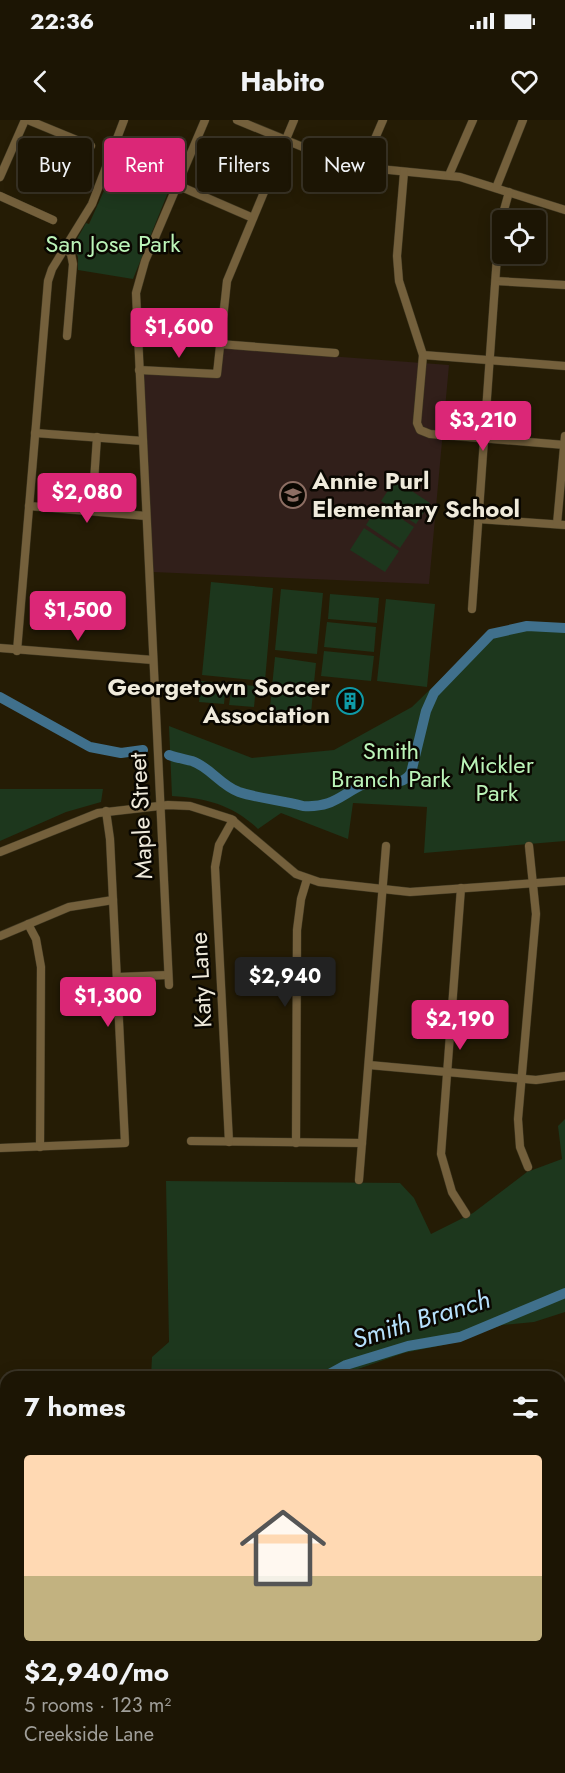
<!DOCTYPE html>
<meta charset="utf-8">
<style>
:root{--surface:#1c1504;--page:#251e0e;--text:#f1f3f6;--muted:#a09f9a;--line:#3a3426;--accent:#db2777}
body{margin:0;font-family:Jost,sans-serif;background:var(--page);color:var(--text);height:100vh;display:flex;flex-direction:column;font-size:22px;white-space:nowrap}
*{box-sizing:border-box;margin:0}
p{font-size:20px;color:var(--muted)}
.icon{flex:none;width:33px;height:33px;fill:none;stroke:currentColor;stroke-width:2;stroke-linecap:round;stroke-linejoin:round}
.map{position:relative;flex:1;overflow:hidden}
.side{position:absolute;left:0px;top:1251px;width:566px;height:402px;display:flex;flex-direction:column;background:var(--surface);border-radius:18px 18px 0 0;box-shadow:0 3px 15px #0003,0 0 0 2px var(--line)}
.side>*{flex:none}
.top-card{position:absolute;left:18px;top:18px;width:530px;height:54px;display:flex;gap:12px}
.buttons{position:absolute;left:492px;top:90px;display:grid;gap:12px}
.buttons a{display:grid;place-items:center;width:54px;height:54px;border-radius:6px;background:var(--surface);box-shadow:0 3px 15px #0003,0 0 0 2px var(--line);font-size:30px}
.price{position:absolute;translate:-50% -51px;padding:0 14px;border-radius:6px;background:var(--accent);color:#fff;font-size:20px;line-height:39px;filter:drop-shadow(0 2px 3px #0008)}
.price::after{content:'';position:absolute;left:50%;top:36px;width:18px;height:14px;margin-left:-9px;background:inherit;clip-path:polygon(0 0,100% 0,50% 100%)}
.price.current{background:#222;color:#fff}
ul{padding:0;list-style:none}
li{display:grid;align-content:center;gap:12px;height:318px;padding:0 24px}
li+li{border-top:2px solid var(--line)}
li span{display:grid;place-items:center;height:186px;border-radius:6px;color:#555}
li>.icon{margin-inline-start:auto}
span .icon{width:108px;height:108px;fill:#fffc;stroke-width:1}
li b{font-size:26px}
h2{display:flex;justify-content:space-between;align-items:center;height:72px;padding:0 24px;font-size:26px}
.pill{padding:0 21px;border-radius:6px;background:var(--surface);box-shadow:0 3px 15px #0003,0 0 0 2px var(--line);font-size:21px;line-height:54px}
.pill.current{background:var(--accent);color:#fff}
.status{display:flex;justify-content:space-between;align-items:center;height:42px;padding:0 30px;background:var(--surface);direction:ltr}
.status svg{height:16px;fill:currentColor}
header{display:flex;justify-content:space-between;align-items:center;height:78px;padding:0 24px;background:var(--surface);font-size:27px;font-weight:700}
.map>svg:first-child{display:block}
</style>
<div class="status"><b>22:36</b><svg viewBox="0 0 49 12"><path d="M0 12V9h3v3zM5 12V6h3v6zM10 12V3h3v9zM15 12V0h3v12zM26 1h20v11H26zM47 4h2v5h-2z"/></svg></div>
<header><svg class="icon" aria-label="back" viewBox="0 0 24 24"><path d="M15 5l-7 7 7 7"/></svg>Habito<svg class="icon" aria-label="heart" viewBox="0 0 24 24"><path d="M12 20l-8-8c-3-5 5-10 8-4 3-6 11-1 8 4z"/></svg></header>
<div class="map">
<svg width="565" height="1653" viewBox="0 0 565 1653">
<rect width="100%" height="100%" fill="#251c05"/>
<!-- education -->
<polygon fill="#311f1a" points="222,228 449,245 429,464 153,452 143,246 220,250"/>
<!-- green -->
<g fill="#1d371d">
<polygon points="125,24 144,33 144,58 169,70 133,159 78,150 78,137 73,126 86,103 89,104"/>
<polygon points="395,360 430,383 416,404 381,381"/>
<polygon points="379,384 414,407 400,428 366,405"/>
<polygon points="364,408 399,431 385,452 350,430"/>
<polygon points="211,462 273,468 265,561 202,555"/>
<polygon points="281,469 323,473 317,534 275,530"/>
<polygon points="330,474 379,478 377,503 328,499"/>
<polygon points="386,479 435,484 427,567 377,561"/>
<polygon points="327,502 376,507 374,532 324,527"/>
<path d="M520,504L565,506V721L424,733L427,687L353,683L348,719L281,693L258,709C233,685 206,678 172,676L169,606L252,638L334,630L412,587L487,514Z"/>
<polygon points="324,531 374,536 371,561 321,556"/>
<polygon points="275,537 316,543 310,603 269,597"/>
<polygon points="201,561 226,563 224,584 199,582"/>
<polygon points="232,564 256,566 254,587 229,585"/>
<polygon points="0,669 103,669 101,682 66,692 0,721"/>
<polygon points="565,999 565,1192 534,1202 502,1205 453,1223 404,1233 335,1257 151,1257 152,1237 169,1222 166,1061 400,1063 414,1078 431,1114 473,1093 527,1052 562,1039 558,1006"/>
</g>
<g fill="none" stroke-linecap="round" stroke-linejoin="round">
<!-- river -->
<g stroke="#40708c" stroke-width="10">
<polyline points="0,577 90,627 121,633 143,630"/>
<path d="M169,635C177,638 184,639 192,641C210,647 220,665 239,672C260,679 282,680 303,686C333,688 340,675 364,664C380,656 399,671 411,653L426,591L434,573L491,514L527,506L565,508"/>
<polyline points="324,1257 346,1245 408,1226 460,1217 565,1173"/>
<polyline points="0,1421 6,1420"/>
</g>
<defs>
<g id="minor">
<polyline points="28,0 91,26"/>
<polyline points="237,0 349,46 460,57 565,90"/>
<polyline points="362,49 383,0"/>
<polyline points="404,52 397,136 399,161 423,235 417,303 420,310 430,314 565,325"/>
<polyline points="449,55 473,0"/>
<polyline points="0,57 25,0"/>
<polyline points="177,65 253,98"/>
<polyline points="496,68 523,0"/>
<polyline points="0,76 53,100"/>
<polyline points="65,128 71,134 73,144 67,216"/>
<polyline points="496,161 565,165"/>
<polyline points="219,224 335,233"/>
<polyline points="423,235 565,246"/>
<polyline points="139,250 217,254 227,161 294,0"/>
<polyline points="35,313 143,321"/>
<polyline points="29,386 146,396"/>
<polyline points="92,391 97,317"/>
<polyline points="478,399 565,405"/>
<polyline points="557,404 565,316"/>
<polyline points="472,489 499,108 509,72"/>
<polyline points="0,528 153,540"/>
<polyline points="17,531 48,161 52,149 92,84 124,0"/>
<polyline points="0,732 98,693 168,685 190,686 231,699 296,754 319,762 410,772 565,761"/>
<polyline points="461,768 441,1034 452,1072 466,1094"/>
<polyline points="28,804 36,819 41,847 40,1027"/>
<polyline points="0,816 69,787 113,780"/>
<polyline points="118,857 168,855"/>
<polyline points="169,865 136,173 145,141 205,0"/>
<polyline points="369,945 536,960 565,956"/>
<polyline points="191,1021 362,1023"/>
<polyline points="229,1022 215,747 219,725 233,700"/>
<polyline points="296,1023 297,810 301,779 307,759"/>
<polyline points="0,1028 125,1023 110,719 106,691"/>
<polyline points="528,1047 520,1027 518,999 536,794 529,726"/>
<polyline points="359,1060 386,726"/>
<polyline points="413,1647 415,1653"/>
</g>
</defs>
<!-- minor casing -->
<use href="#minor" stroke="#413923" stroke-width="9"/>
<!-- minor -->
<use href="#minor" stroke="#74603c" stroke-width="8"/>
</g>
<!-- icons -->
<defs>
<symbol id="school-ring" viewBox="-11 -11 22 22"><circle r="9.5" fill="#0a0701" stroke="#8d6e63" stroke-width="1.5"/><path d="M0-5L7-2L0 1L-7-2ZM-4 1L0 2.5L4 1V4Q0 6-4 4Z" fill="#8d6e63"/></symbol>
<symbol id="building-ring" viewBox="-11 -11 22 22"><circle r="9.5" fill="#0a0701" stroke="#0f9aa8" stroke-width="1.5"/><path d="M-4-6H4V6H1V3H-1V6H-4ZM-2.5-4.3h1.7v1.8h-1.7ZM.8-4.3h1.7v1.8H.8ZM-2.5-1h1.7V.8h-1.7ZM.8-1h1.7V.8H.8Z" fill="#0f9aa8"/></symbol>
</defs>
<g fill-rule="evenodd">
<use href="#school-ring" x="278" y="360" width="30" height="30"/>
<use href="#building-ring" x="335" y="566" width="30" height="30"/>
</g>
<g text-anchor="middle" stroke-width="5" stroke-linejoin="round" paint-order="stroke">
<!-- park labels -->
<g font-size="24" fill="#bbf4b8" stroke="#0a0701">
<text x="113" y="132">San Jose Park</text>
<text x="391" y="639">Smith<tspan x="391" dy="28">Branch Park</tspan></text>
<text x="497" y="653">Mickler<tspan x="497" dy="28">Park</tspan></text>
</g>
<!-- poi labels -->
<g font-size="24" font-weight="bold" fill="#efeadb" stroke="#0a0701" text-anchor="start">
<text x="312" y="369">Annie Purl<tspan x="312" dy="28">Elementary School</tspan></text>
<text x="330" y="575" text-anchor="end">Georgetown Soccer<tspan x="330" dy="28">Association</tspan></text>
</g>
<!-- street labels -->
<g font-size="24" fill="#efeadb" stroke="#0a0701">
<text transform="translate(141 696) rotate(-93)" y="8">Maple Street</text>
<text transform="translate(201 860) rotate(-93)" y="8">Katy Lane</text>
</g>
<!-- water labels -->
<g font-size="26" font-style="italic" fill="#b6e1fd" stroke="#0a0701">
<text transform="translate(421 1199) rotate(-17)" y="9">Smith Branch</text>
</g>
</g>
</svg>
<div class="buttons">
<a><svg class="icon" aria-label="locate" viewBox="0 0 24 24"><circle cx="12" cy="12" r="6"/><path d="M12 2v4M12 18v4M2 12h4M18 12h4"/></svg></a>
</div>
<b class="price" style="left:179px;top:239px">$1,600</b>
<b class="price" style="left:483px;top:332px">$3,210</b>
<b class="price" style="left:87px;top:404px">$2,080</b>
<b class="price" style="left:78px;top:522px">$1,500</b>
<b class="price current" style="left:285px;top:888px">$2,940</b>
<b class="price" style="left:108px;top:908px">$1,300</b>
<b class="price" style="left:460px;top:931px">$2,190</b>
<div class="top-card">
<a class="pill">Buy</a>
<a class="pill current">Rent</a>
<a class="pill">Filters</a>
<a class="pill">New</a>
</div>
<section class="side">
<h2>7 homes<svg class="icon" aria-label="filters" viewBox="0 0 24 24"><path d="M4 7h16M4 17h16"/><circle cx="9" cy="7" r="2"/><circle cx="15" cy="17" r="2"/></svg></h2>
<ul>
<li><span style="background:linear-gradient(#ffd9b3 65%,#c2b280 0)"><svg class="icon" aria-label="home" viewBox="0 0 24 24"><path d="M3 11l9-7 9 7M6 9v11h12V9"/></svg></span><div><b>$2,940/mo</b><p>5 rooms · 123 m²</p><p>Creekside Lane</p></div></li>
</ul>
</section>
</div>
